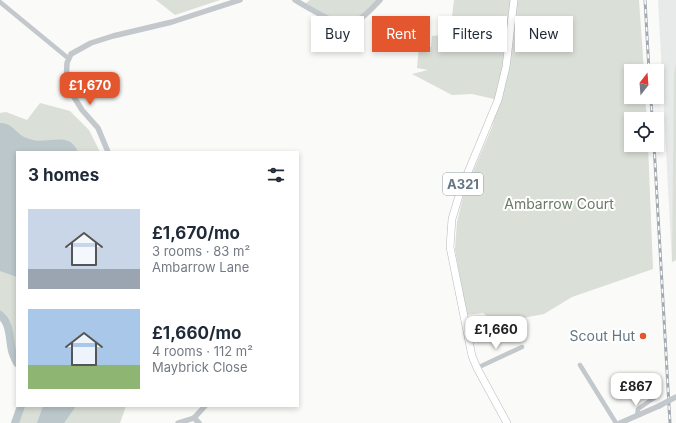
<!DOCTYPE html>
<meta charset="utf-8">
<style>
:root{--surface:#fff;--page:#f6f6f7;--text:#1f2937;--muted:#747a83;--accent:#e4572e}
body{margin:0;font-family:Inter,sans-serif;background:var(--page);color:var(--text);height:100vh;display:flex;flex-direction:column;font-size:15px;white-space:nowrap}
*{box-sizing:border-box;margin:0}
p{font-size:13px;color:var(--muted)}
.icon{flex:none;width:22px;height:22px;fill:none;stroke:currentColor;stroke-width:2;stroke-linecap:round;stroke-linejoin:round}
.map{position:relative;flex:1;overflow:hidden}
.drawer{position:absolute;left:16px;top:151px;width:283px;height:256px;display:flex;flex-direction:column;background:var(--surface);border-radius:0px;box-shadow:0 2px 6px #0003}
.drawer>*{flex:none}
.banner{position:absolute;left:311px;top:16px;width:305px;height:36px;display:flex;gap:8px}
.needle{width:26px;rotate:17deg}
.fabs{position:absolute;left:624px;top:64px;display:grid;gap:8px}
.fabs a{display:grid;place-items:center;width:40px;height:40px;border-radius:0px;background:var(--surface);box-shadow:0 2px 6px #0003;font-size:20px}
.price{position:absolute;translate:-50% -34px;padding:0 9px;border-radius:8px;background:#fff;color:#222;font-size:13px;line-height:26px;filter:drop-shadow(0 1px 2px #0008)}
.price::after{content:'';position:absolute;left:50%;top:24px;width:12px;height:9px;margin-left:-6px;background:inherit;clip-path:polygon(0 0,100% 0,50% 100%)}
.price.selected{background:var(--accent);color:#fff}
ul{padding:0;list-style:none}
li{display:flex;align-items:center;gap:12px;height:100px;padding:0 12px}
li span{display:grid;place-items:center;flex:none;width:112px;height:80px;border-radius:0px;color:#555}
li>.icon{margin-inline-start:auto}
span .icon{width:48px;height:48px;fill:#fffc;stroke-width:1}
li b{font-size:17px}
h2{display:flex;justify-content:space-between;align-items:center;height:48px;padding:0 12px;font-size:17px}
.pill{padding:0 14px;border-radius:0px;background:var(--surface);box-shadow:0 2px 6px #0003;font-size:14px;line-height:36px}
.pill.selected{background:var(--accent);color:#fff}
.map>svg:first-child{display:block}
</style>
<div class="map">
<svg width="676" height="423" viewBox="0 0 676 423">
<rect width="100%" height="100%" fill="#fafaf8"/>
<!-- built -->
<polygon fill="#e8e9e9" points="658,0 676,0 676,260 672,262"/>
<!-- green -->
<g fill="#dadfd7">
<polygon points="156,0 220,0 175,15"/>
<polygon points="310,0 380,0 363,18 348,25 303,5"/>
<polygon points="454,0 514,0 498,100 472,94 452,95 412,74 428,70 417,68 419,46 431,47 432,36 450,34"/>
<polygon points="517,0 639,0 644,71 631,71 631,97 645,97 647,119 631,119 631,145 648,145 653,269 572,297 544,314 496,323 483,313 466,315 455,249 457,222 464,193 492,127 509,68"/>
<polygon points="676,64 676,260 672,262 674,74"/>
<path d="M40,103L70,111L89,130L100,152H17V374C16,363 13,359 11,349C9,338 10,325 0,316V113L6,112L27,120Z"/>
<polygon points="20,406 126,406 120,423 14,423"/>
</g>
<!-- water -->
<g fill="#bbc7cb">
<path d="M0,123C11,122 15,132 24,137C26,138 30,139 33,140C50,144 69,131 78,152H17V277L0,271Z"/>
<polygon points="43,406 76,406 64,423 37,423"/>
</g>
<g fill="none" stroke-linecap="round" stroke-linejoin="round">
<!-- river -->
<g stroke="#bbc7cb" stroke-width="8">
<path d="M0,315C11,324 9,338 12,351C13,355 15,359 17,363"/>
<polyline points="15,423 21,406"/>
</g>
<defs>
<polyline id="primary" points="507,423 477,368 472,356 450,247 452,219 461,189 498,100 506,67 514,0"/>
</defs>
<!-- primary casing -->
<use href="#primary" stroke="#b5babe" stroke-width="8"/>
<!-- minor -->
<g stroke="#c3c8cc" stroke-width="4.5">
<polyline points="0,2 68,58"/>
<polyline points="580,365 616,423"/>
<polyline points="477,368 522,347"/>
<polyline points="637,416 638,409 654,398"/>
</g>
<!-- tertiary -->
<g stroke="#c3c8cc" stroke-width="5.5">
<path d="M295,0C305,6 339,27 348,24C362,21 371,9 380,0"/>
<polyline points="108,152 98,128 82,110 66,84 67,63 71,54 91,43 113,36 172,22 240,0"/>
<polyline points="194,418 205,406"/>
<polyline points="194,418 199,423"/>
<polyline points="178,423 194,418"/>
<polyline points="620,423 659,406"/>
</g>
<!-- primary -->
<use href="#primary" stroke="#fff" stroke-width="7"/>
<defs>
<g id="rail">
<polyline points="645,0 649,71"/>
<polyline points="651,97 652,119"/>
<polyline points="654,145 670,423"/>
</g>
</defs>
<!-- rail casing -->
<use href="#rail" stroke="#a2aab0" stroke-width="3"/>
<!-- rail -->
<use href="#rail" stroke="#fff" stroke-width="1.5" stroke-dasharray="4.5" stroke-linecap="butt"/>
<!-- tertiary-bridge -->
<polyline stroke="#c3c8cc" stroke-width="5.5" points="659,406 676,397"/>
</g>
<!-- markers -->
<circle fill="#e4572e" stroke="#fff" stroke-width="1.5" cx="643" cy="336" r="4"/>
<g text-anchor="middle" stroke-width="4" stroke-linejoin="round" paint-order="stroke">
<!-- shield labels -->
<rect fill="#fff" stroke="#939fa8" stroke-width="1" x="443" y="173" width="40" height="22" rx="3"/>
<g font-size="13" font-weight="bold" fill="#657683">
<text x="463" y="189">A321</text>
</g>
<!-- park labels -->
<g font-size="14" fill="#687a64" stroke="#fff">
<text x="559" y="209">Ambarrow Court</text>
</g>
<!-- poi labels -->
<g font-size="14" fill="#657683" stroke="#fff" text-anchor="end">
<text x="635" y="341">Scout Hut</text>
</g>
</g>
</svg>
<div class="fabs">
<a><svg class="needle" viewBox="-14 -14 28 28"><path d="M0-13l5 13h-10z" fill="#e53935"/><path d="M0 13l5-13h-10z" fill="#747a83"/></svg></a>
<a><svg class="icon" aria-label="locate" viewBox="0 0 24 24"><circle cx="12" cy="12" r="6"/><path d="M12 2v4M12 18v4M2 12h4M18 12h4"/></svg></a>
</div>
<b class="price selected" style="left:90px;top:106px">£1,670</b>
<b class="price" style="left:496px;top:350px">£1,660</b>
<b class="price" style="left:636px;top:407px">£867</b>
<div class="banner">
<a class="pill">Buy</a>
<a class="pill selected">Rent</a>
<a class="pill">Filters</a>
<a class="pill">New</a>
</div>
<section class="drawer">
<h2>3 homes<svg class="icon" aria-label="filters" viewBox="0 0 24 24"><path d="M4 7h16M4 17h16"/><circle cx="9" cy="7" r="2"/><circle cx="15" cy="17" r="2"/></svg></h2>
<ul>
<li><span style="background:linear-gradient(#c9d6e8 75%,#9aa5b1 0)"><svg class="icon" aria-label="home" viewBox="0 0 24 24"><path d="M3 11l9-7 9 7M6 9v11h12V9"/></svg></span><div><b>£1,670/mo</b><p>3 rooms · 83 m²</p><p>Ambarrow Lane</p></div></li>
<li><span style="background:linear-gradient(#a9c7e8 70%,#8fb573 0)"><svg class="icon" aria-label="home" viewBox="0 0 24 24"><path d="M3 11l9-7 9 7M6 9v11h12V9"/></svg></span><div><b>£1,660/mo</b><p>4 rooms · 112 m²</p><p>Maybrick Close</p></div></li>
</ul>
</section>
</div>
